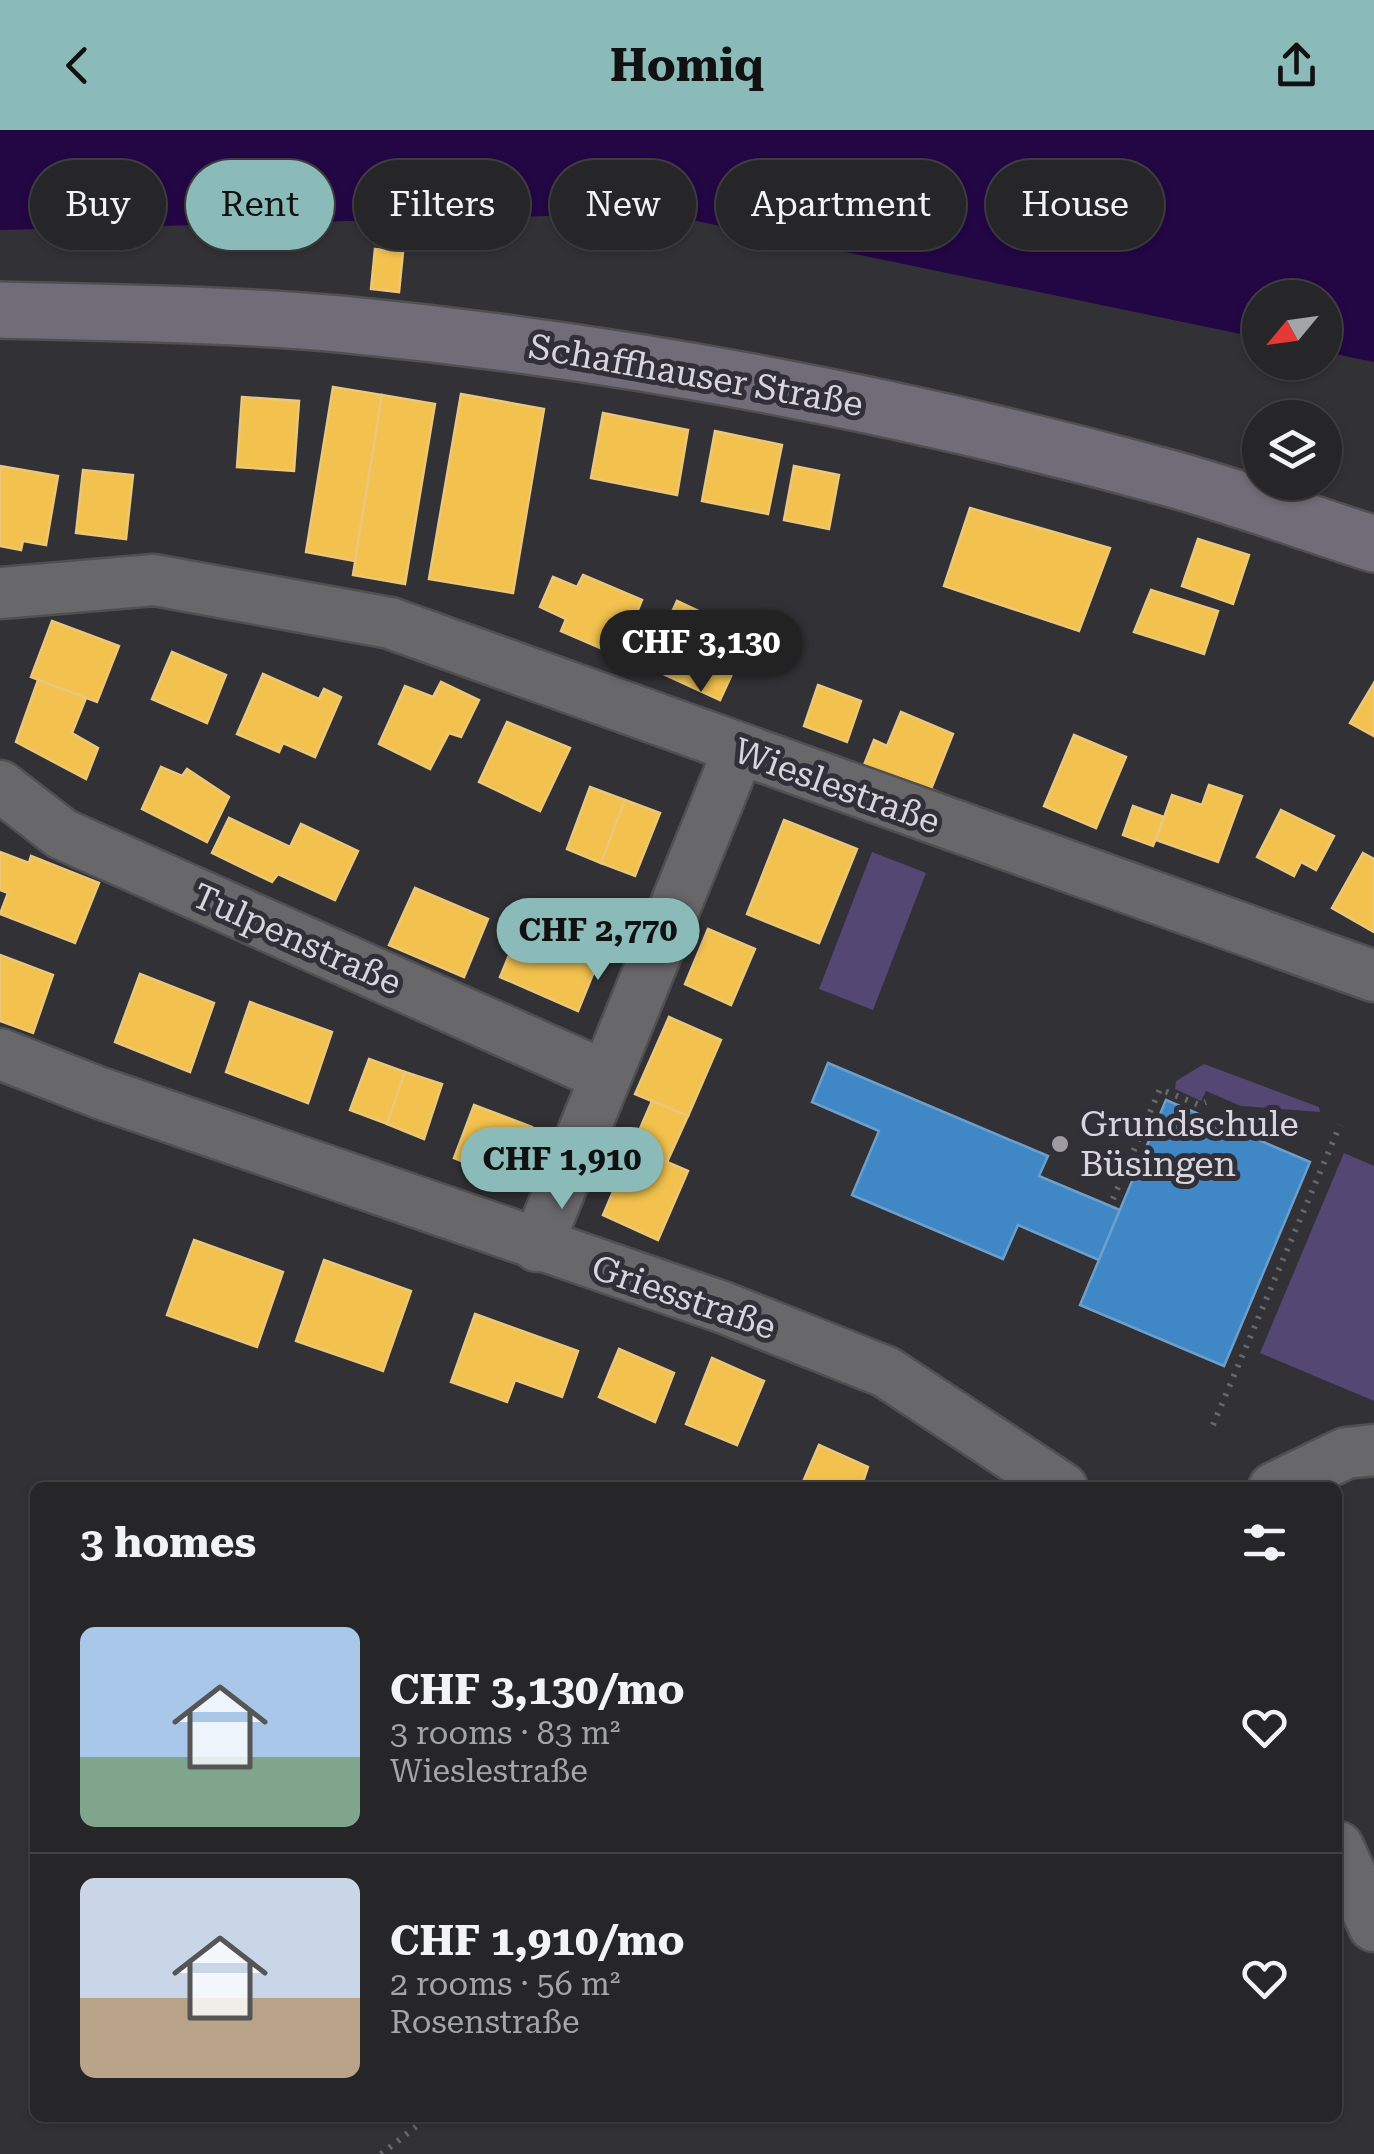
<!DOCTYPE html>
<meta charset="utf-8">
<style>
:root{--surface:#262528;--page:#323134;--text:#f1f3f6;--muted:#a4a5a8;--line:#424245;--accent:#8bbbb9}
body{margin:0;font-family:"Roboto Serif",serif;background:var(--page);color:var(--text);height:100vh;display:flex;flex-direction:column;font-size:38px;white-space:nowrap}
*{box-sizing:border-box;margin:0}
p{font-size:32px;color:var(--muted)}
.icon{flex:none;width:55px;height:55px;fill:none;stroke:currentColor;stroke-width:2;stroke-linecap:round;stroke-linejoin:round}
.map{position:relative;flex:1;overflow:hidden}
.details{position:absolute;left:30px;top:1352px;width:1312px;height:640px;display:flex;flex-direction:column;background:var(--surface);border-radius:15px;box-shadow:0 2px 8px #0004,0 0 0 2px var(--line)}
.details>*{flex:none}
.guide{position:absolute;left:30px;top:30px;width:1315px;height:90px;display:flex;gap:20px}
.needle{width:65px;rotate:241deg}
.buttons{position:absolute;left:1242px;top:150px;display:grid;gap:20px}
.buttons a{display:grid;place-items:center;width:100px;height:100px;border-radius:50%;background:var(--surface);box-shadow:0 2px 8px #0004,0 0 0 2px var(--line);font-size:50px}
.price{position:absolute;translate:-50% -85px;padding:0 22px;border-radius:35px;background:var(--accent);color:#111;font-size:32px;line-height:65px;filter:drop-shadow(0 2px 5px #0008)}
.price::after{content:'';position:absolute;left:50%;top:60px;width:30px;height:22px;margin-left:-15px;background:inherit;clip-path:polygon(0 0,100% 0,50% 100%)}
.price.active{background:#222;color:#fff}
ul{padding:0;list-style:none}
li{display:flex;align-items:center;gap:30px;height:250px;padding:0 50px}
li+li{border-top:2px solid var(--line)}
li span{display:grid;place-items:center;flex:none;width:280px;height:200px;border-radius:15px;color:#555}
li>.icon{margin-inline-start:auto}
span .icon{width:120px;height:120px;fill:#fffc;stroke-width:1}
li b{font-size:42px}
h2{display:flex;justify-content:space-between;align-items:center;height:120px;padding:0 50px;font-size:42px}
.chip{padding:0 35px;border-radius:45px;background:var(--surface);box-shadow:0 2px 8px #0004,0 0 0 2px var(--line);font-size:35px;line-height:90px}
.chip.active{background:var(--accent);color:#111}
header{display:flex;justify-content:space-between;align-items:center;height:130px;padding:0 50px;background:var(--accent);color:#111;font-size:45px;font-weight:700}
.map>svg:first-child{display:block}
</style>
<header><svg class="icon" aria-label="back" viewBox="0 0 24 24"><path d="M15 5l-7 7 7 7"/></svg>Homiq<svg class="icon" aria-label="share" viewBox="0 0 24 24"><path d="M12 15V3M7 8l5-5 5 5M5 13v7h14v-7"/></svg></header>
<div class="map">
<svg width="1374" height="2024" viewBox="0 0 1374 2024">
<rect width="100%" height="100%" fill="#323135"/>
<!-- green -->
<g fill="#554774">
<polygon points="872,722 926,743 873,880 819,859"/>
<polygon points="1204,934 1319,977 1320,982 1241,976 1206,961 1201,971 1175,959 1176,951"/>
<polygon points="1344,1023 1374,1036 1374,1271 1260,1223"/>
</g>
<!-- water -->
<polygon fill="#230644" points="0,0 1374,0 1374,232 1325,222 1325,168 1260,168 1260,208 658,83 0,100"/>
<!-- homes -->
<g fill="#f2c14e" stroke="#eac779" stroke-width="2.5">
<polygon points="375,119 403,122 399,162 371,159"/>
<polygon points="333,257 382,265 355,431 306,422"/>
<polygon points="461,264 544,279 513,463 429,449"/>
<polygon points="382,265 435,274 405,454 353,445"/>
<polygon points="242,267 299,271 294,341 237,337"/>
<polygon points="603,283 688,300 677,365 591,348"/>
<polygon points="715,301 782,315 768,384 702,371"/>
<polygon points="0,336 58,346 46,415 23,411 21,420 0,416"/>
<polygon points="794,336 839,345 829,399 784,390"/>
<polygon points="83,340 133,345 126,409 76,403"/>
<polygon points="970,378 1110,418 1079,501 944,456"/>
<polygon points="1198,409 1249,425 1233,474 1182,456"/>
<polygon points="583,445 642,470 619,526 561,501 566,489 540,477 553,447 577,457"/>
<polygon points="1151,460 1218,481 1204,524 1134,502"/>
<polygon points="677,471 750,505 720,570 663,544 674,520 658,513"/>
<polygon points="52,491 119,516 97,572 31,547"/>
<polygon points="172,522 226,545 207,593 152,569"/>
<polygon points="263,544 319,569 324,559 341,567 315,627 283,613 279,622 237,604"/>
<polygon points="38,550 86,568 72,603 98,618 86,649 16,612"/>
<polygon points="441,552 479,570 461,607 449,603 430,639 379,614 405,556 433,567"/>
<polygon points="1374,553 1374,606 1350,593"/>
<polygon points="818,555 861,571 847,612 804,596"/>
<polygon points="901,582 953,604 931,659 938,662 932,677 862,640 874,610 887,616"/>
<polygon points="507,592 570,618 540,681 479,652"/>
<polygon points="1074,605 1126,627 1096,698 1044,676"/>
<polygon points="161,637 182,646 187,639 229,667 207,712 142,679"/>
<polygon points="1209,655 1242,666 1218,732 1156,710 1172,665 1202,675"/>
<polygon points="590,657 625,670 601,733 567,719"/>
<polygon points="625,670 660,683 635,746 601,733"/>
<polygon points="1133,676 1164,687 1153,716 1123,705"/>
<polygon points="1281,680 1334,706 1316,740 1301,732 1294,746 1257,727"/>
<polygon points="229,688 290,717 301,694 358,721 335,770 278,744 272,752 212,723"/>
<polygon points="784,690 857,719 819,813 747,784"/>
<polygon points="0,722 29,733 31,726 99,753 75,813 0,784 8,763 0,760"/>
<polygon points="1363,723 1374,729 1374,802 1332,778"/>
<polygon points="415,758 488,789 464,847 389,815"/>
<polygon points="547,782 608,807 578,881 500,847 524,789 541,794"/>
<polygon points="708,799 755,819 731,875 685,854"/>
<polygon points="0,825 53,845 33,903 0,891"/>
<polygon points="140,844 214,873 190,942 115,912"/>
<polygon points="250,872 332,902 308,973 226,942"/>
<polygon points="669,887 721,910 688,986 635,964"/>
<polygon points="369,929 405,942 387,994 350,980"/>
<polygon points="405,942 442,954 424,1009 387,994"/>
<polygon points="652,971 688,986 667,1032 632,1017"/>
<polygon points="474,975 532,997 512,1052 454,1028"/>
<polygon points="632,1017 688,1041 658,1110 603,1085"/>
<polygon points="194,1110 283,1142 257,1217 167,1185"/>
<polygon points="324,1130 411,1161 383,1241 296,1211"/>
<polygon points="475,1184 578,1221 562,1267 515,1250 507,1272 451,1252"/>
<polygon points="619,1219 674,1243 655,1292 599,1267"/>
<polygon points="712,1228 764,1251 737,1315 686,1294"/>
<polygon points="819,1315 868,1337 861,1358 802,1354"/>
</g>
<!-- schools -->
<g fill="#3f88c5" stroke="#6d9fcc" stroke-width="2.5">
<polygon points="828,933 1048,1026 1039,1046 1120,1080 1099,1130 1018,1095 1003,1129 852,1065 879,1001 812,972"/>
<polygon points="1166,970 1310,1032 1224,1236 1080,1175"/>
</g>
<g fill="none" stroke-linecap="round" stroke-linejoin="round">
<defs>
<g id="minor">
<polyline points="0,463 154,450 390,493 1374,846"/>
<polyline points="0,656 62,704 603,945"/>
<polyline points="0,924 100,963 722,1177 886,1242 1062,1358"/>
<polyline points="537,1116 738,622"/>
<polyline points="1274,1358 1346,1323 1374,1320"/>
<polyline points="1338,1717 1374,1796"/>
</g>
<path id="major" d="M0,180C113,183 227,184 340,194C620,221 895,273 1165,347C1235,366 1305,392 1374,414"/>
</defs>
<!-- minor casing -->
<use href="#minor" stroke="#504f52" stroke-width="55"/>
<!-- major casing -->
<use href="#major" stroke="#504f52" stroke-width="60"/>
<!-- path -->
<g stroke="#68676a" stroke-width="6" stroke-dasharray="2.5 8" stroke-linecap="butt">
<polyline points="1113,1069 1160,959 1199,975 1206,972"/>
<polyline points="1213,1295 1340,995"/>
<polyline points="381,2024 427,1988"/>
</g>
<!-- minor -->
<use href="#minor" stroke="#68676a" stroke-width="50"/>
<!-- major -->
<use href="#major" stroke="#716d78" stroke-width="55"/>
</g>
<!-- markers -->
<circle fill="#9e9ca2" stroke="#312f37" stroke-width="4" cx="1060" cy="1014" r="10"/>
<g text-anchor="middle" stroke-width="10" stroke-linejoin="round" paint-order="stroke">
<!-- street labels -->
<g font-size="35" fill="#d8d6dc" stroke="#312f37">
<text transform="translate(696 245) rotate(10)" y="12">Schaffhauser Straße</text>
<text transform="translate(837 656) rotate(20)" y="12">Wieslestraße</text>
<text transform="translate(297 809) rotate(24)" y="12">Tulpenstraße</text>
<text transform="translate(684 1167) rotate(19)" y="12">Griesstraße</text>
</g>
<!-- poi labels -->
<g font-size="35" fill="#d8d6dc" stroke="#312f37" text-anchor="start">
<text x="1080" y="1006">Grundschule<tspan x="1080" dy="40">Büsingen</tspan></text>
</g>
</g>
</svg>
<div class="buttons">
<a><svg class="needle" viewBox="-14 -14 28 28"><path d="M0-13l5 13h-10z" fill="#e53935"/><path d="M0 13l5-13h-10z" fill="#a4a5a8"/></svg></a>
<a><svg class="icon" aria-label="layers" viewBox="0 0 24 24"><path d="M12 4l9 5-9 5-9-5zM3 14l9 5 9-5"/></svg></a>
</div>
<b class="price active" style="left:701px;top:565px">CHF 3,130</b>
<b class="price" style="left:598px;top:853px">CHF 2,770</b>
<b class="price" style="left:562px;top:1082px">CHF 1,910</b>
<div class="guide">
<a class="chip">Buy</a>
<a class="chip active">Rent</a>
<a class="chip">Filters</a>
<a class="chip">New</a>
<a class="chip">Apartment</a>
<a class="chip">House</a>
</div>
<section class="details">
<h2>3 homes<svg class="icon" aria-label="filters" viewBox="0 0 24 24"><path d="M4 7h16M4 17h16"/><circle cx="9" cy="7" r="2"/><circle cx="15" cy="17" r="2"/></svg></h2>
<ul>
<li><span style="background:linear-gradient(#a9c7e8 65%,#7fa58c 0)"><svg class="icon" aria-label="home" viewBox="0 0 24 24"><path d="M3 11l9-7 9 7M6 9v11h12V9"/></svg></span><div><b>CHF 3,130/mo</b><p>3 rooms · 83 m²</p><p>Wieslestraße</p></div><svg class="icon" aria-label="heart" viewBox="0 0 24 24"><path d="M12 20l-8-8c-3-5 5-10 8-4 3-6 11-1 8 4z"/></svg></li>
<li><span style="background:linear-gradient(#c9d6e8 60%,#b9a48a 0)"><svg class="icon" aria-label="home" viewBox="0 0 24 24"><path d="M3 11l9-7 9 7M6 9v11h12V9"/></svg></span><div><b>CHF 1,910/mo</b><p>2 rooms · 56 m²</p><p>Rosenstraße</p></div><svg class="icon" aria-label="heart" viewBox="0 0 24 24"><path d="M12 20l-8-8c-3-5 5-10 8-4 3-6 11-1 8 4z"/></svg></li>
</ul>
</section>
</div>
